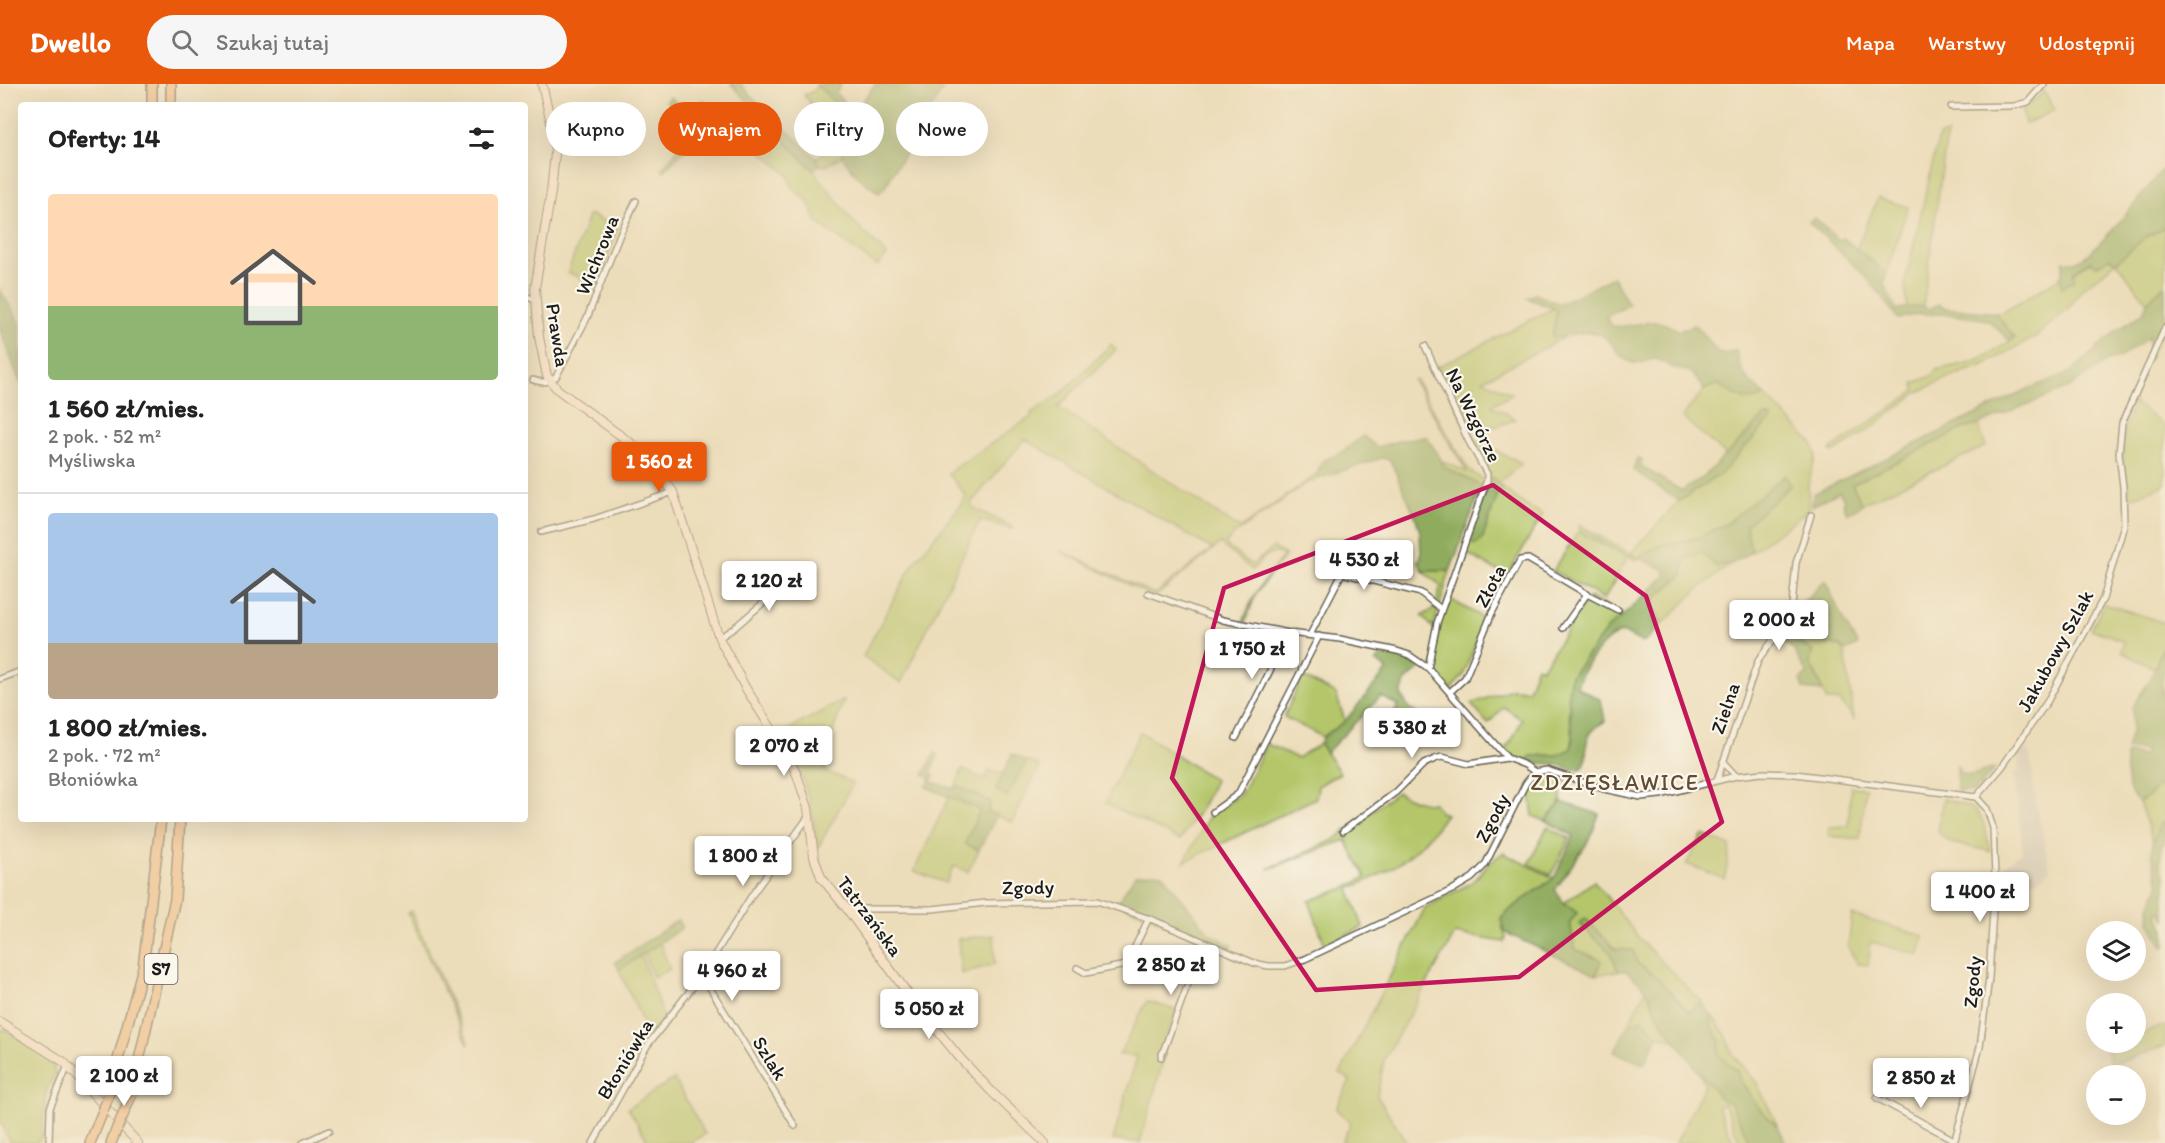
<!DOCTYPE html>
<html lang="pl">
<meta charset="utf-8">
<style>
:root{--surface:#fff;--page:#f6f6f6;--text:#222;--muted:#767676;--line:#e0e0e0;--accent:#ea580c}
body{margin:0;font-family:Itim,sans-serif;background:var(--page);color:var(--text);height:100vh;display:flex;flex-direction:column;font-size:22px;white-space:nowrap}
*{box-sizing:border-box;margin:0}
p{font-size:20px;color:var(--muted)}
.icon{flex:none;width:33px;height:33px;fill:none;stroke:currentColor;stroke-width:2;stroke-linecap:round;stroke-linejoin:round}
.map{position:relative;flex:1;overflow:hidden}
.side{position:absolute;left:18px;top:18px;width:510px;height:720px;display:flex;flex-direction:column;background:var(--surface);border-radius:6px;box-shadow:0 6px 24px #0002}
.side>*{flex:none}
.hud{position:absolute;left:546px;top:18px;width:570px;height:54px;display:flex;gap:12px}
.tools{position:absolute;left:2086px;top:837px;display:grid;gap:12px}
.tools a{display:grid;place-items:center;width:60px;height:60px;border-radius:50%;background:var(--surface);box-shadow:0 6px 24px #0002;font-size:30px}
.price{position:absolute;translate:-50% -51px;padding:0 14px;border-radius:6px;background:#fff;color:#222;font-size:20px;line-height:39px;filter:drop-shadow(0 2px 3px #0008)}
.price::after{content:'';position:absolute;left:50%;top:36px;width:18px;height:14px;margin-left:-9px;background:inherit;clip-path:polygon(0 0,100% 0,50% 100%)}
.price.selected{background:var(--accent);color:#fff}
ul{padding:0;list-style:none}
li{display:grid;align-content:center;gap:12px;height:318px;padding:0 30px}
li+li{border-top:2px solid var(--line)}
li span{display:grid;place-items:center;height:186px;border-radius:6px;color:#555}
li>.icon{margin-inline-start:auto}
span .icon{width:108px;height:108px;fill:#fffc;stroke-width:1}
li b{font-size:26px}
h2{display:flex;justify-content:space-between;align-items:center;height:72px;padding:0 30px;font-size:26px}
.pill{padding:0 21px;border-radius:27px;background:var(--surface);box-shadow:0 6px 24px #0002;font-size:21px;line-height:54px}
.pill.selected{background:var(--accent);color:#fff}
header{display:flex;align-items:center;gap:36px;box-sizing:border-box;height:84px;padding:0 30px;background:var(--accent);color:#fff}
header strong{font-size:28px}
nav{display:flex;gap:33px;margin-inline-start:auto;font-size:21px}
.search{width:420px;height:54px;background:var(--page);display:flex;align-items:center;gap:15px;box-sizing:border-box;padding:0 21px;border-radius:33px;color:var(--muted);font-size:22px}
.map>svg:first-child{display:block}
</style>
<header>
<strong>Dwello</strong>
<div class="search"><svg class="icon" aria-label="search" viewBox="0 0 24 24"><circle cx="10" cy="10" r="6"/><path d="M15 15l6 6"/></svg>Szukaj tutaj</div>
<nav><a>Mapa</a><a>Warstwy</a><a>Udostępnij</a></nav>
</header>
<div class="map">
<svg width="2165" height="1059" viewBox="0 0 2165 1059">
<rect width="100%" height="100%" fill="#fbf7ec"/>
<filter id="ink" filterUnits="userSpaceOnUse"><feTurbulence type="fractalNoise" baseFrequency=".0167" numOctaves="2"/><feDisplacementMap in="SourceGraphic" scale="12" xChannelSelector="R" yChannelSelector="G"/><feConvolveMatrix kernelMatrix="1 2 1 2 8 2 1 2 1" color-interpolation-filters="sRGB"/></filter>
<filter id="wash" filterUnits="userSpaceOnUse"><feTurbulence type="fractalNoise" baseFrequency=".008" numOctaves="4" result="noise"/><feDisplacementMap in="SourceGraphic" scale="24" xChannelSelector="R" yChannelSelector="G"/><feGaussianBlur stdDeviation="1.35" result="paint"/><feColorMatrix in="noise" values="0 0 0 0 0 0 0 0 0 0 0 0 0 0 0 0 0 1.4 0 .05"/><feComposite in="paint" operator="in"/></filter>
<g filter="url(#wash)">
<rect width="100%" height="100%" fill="#ecddba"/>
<!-- industrial -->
<polygon fill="#cbc3b8" points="2029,665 2037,723 2050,785 2039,796 2002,797 2002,784 2016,772 2023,768 2014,689 2020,686 2017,670"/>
<!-- green -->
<g fill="#b4c669" stroke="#687142" stroke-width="1.5">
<polygon points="816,1 832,15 847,35 851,48 842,72 826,82 820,81 817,75 834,55 831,46 804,11 814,7"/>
<polygon points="2044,8 2055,26 2025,40 2021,23 2027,22"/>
<polygon points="1947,50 1923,222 1907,224 1905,199 1939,52"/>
<polygon points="780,52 813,85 851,135 887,171 877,182 817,138 807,116 793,105 788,91 755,62"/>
<polygon points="1878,114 1908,123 1886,189 1856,166"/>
<polygon points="589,130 618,144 597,202 568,188"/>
<path d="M2165,143V200L2147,218L2116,178L2081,206L2068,225L2034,254L1984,281L1945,295L1917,309L1866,348L1833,369L1830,366L1915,307L1914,299L1932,292L1936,286L1968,279L1988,271L2014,255L1996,229L2004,228L2061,193L2062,203C2074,187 2082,176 2104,178L2110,174L2115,176L2146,153Z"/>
<polygon points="1554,224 1557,226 1552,252 1563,254 1483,296 1513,310 1491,321 1516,335 1495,343 1465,334 1475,357 1522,379 1498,399 1490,392 1437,283"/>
<path d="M1111,260L1116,266L1058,323L1236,442L1241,444L1317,390L1320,394L1303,401L1234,451L1226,459L1228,463L1252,481L1273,464L1286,471L1256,509L1244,542H1242C1251,511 1265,495 1284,471C1270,464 1262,476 1252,486L1220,460L1155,513L1152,512L1060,467L1155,510L1212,465L1025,355L971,419L973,424L1013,443L1012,445L980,436L901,599L863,572L913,480L959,423L966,412L948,389L1032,332L1031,329L1061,310Z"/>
<polygon points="1415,295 1465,380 1471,388 1484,396 1482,402 1443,383 1442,377 1467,388 1413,296"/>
<path d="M1717,300C1732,309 1748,322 1765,311L1812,359L1816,371L1808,401L1809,426L1751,468L1746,441L1791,401L1785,392L1726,440L1698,454L1659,462L1638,474L1631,469L1679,417L1722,389L1765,332L1726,371L1682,333L1704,306Z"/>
<path d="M2134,318L2165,343V401L2129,415C2130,398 2123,384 2122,367C2122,354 2125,342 2130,330L2129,328Z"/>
<polygon points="1978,341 1986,362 1862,420 1852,400 1962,345"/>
<polygon points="1503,404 1525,421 1543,430 1507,492 1466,469 1468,460 1477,460 1482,456 1498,409"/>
<polygon points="1578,448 1628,473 1604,515 1553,487"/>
<polygon points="1702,469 1716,482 1731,480 1697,506 1663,540 1652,523 1657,512 1683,491 1685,475"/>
<polygon points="1423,487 1450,487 1433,544 1422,532 1434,525 1441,502"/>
<polygon points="1589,513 1623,532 1608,544 1571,592 1569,628 1573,653 1571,665 1559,671 1531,672 1526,677 1509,673 1505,665 1512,656 1522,636 1504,623 1488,640 1471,620 1511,605 1528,606 1537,582 1542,584"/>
<polygon points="1448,514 1485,535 1463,592 1450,606 1433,585 1440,537"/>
<polygon points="2104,519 2165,539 2165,558 2154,584 2121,568 2124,557 2091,545"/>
<polygon points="1815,550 1826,559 1839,562 1845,567 1854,635 1840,617 1827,617 1816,590 1794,556"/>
<polygon points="1302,593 1336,610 1345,637 1323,653 1284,633"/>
<path d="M844,616L828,662L825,687L853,699L818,764C812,721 803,687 781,649Z"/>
<polygon points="1140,648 1215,696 1202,723 1180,756 1105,719"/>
<polygon points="1267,660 1297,674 1320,660 1340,689 1318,702 1316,714 1184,778 1208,734 1241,710"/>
<polygon points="1027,677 1040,682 1012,738 988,728 991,718 956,701 962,685 985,696 989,686 1003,690 996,706 1007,712"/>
<polygon points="1540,689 1568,696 1561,703 1561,718 1546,737 1533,732 1529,701"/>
<polygon points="2158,702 2165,703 2165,740 2161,739 2153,758 2139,718 2150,711"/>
<polygon points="1851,703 1866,704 1860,755 1828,752 1829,743 1848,742"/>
<path d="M1397,708C1408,714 1422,720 1434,719L1440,728L1446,730C1417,772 1396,785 1349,805L1363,843L1325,861L1309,817L1348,803L1366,793L1346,756L1268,785L1334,756Z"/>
<polygon points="949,713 980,726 965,759 979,766 968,788 954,782 946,799 914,787"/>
<path d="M1943,715C1984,724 1982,729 1990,767L1951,759L1938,748Z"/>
<polygon points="1547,743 1570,754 1551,791 1529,780"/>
<polygon points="1703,751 1730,762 1725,795 1686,780"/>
<polygon points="1503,769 1554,794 1508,827 1501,835 1506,854 1504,858 1455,850 1384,976 1377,1012 1407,1059 1341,1059 1351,1039 1336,1025 1350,996 1340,990 1425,824 1469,800 1476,795 1488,779"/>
<polygon points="1594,797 1643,859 1702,918 1690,928 1656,892 1580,840 1611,869 1618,887 1596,891 1601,876 1575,865 1564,819"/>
<polygon points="411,827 469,959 468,960 408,829"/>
<polygon points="1852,831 1924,852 1920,871 1871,858 1868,881 1858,880 1848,863"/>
<polygon points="994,851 995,880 961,890 958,855"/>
<polygon points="660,859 670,885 653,893 644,869"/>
<polygon points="641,871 664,935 649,952 619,886"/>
<polygon points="1646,905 1660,935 1677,956 1658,952 1643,936 1628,941"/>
<polygon points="1147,917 1176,926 1161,968 1165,970 1140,1059 1113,1056 1137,972 1119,971"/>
<polygon points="1712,932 1726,951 1733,970 1756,998 1779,1044 1757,1022 1739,994 1738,988 1719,971 1720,956 1711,942"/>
<polygon points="2165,941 2165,962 2111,981 2105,964 2120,959 2136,958 2136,952"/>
<polygon points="5,945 57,978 53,983 56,990 47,1005 41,1054 37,1059 11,1059 0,1037 0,948"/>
<polygon points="1694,981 1721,1015 1731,1019 1750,1059 1740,1059 1727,1027 1723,1020 1718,1023 1734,1059 1676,1059 1705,1000"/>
<polygon points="674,995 705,1050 690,1059 649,1059 628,1024"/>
</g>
<!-- forest -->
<g fill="#8fab5d" stroke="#56643c" stroke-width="1.5">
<polygon points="731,0 741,0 750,11 817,75 820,81 813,85 780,52 755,62 745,54 761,40 753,29 753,23"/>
<path d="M841,0L836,10L855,28L875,0H934L943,5L885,103L879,109L858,93L842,72C844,65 849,57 850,50C853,33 828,11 816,1Z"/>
<path d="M670,13L691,29L703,17L730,38C698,52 688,63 664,87L662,85L696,43L688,32L666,17Z"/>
<path d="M2165,83V143L2146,153L2116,178L2110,174L2096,182L2090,177L2073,188L2075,196L2062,204L2061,193L2064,177C2068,178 2071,179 2074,178C2095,173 2149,102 2165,83Z"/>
<polygon points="1814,133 1839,157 1843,154 1886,189 1884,201 1896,225 1923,222 1929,225 1939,220 1946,224 1996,229 2015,254 2010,257 1988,236 1947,230 1918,230 1898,235 1878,207 1862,189 1809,138"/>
<path d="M1613,193L1629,221L1606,233L1612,242C1640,245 1651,228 1679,247L1695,241L1719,270H1726L1736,266C1741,291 1746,295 1765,311C1747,323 1733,310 1717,300L1704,306C1690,285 1695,290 1672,283C1667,281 1662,276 1655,275C1648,275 1640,281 1633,279C1617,274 1616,262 1606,254C1590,241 1570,254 1552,253L1557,226L1527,214L1535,210L1560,220Z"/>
<polygon points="2165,200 2165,238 2147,278 2149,253 2121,273 2107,277 2068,304 1978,341 1962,345 1852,400 1862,420 1847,430 1843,419 1845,417 1839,408 1812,422 1813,410 2030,304 2071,288 2115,248 2143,229 2147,218"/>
<polygon points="0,206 20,239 21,301 0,246"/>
<polygon points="1765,332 1772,334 1722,389 1679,417 1633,386 1637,374 1642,376 1640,382 1682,407 1704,392"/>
<polygon points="1363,352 1377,363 1402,356 1426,352 1442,377 1444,383 1482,402 1450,487 1423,487 1418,477 1421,473 1420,448 1416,434 1390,376 1382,374 1320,394 1317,390 1322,377 1341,369"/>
<path d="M1785,391L1791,401L1746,441L1751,468L1731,480L1716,482L1702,469L1685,475L1683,491L1657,512L1652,523L1663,540L1643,559L1623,548C1604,553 1581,584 1577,603L1601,616L1605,637C1598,641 1591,647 1588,654C1584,662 1590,683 1579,685C1572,687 1562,681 1555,680C1545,679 1537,680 1526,677L1531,672L1558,671L1571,665L1573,653L1568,610L1571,592L1608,544L1624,531L1666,491L1664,485L1638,474L1635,476L1578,448L1580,441L1638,474L1659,462L1698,454L1726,440Z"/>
<polygon points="1490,392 1503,404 1498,409 1482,456 1477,460 1468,460"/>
<polygon points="1825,496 1844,538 1858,561 1845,567 1839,562 1826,559 1815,550 1795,556 1813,567 1810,579 1823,607 1803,605 1800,596 1807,590 1794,567 1781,554 1787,548 1798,524"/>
<path d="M2165,558V583L2162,597L2165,634V703L2158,702L2150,711L2139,718C2124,708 2126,686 2126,669L2143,671L2145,666L2126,665L2132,645V623L2152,593Z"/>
<path d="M1386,569L1399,572L1422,582L1405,598L1401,611L1408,623L1424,635L1430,653C1416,653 1405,657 1391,659L1387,649L1393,645L1399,649L1405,643L1392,632L1398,622L1381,612L1326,669L1320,660L1323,653L1345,637L1387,586L1376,577Z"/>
<polygon points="935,669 938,671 931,688 934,691 932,698 955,705 956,701 991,718 988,728 997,731 979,766 965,760 980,726 926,703 931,694 924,690"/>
<polygon points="1012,670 1027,677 1007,712 996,706"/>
<polygon points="1957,682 1962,690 1971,691 1995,684 1981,702 1973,708 1957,707"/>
<polygon points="1561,718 1599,730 1590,755 1555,806 1564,819 1577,829 1570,838 1575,865 1601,876 1596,891 1504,848 1501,835 1508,827 1554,794 1574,752 1546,737"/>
<polygon points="2161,738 2165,740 2165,758 2161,763 2160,782 2165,791 2165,835 2160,827 2157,829 2165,845 2165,863 2163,863 2150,838 2150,823 2159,801 2152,770 2153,758"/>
<polygon points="1157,789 1162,790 1209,849 1232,861 1230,866 1117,819 1135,791"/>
<polygon points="1585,834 1615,865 1633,866 1638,880 1656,892 1689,928 1702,918 1712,932 1711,942 1720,956 1719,971 1738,988 1739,994 1757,1022 1779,1044 1786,1059 1750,1059 1731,1019 1721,1015 1694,981 1660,935 1646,905 1626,887 1618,887 1611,869 1579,839"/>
<polygon points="678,836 682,844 619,886 615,878"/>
<polygon points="1643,935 1658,952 1644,980 1614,968 1628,941"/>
</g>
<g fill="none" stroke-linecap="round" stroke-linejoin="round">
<!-- stream -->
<polyline stroke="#3eadbc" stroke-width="1.5" points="1,1056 2,1059"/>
</g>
</g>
<g filter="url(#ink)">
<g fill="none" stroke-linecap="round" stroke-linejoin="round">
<defs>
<g id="street">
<polyline points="1951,23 2014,22 2028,18 2044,0"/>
<polyline points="525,212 535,216"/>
<polyline points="1425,262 1468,356 1487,390 1487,396 1437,539 1428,584"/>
<path d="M533,296C542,299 548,299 556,293L587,234L620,150L636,117"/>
<polyline points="541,448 594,435 673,408"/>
<polyline points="1148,509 1223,536 1289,549 1340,555 1397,567 1409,571 1428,584 1507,674 1525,681 1535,688"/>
<polyline points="1563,544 1587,510"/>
<polyline points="1310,551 1342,489 1421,509 1441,525"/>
<polyline points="719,554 734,544 805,483"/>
<polyline points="0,595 21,587"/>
<polyline points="1450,608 1465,594 1492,529 1520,476 1528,475 1587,510 1618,526"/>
<polyline points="1236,654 1289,549"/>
<polyline points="1723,678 1736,692"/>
<polyline points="1717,696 1758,577 1773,556 1785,544 1791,532 1796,479 1811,431"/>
<polyline points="1976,713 2002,683 2047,618 2103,515 2124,441 2123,403 2119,369 2122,339 2165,244"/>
<polyline points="1213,728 1238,710 1319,552"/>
<polyline points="1343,747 1396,708 1424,680 1435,675 1442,673 1469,680 1507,674"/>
<polyline points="847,825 932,825 986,819 1097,817 1153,836 1254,879 1268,882 1285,882 1305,875 1452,806 1472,794 1485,781 1526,699 1535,688 1547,686 1604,705 1641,713 1660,711 1736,692 1762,689 1795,690 1976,713 1987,725 1993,744 1995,791 1989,894 1980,963 1954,1059"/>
<polyline points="1077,884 1086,889 1126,881 1149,834"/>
<polyline points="702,891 795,1042"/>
<polyline points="1161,973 1203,859"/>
<polyline points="1877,1014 1954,1056"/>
<polyline points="49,1059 50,1024 68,982"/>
<polyline points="303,1059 329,1047"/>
<polyline points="593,1059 647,962 702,891 752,811 809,732"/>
</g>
<g id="secondary">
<polyline points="542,0 553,47 555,69 551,108 535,204 539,253 547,292 557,305 632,360 663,393 673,408 719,554 745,603 788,671 797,691 808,724 814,773 821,793 847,825 913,917 960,974 991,1007 1045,1059"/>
<polyline points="0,938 64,978 138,1059"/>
</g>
<g id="highway">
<polyline points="152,0 152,21"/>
<polyline points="171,0 171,21"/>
<polyline points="107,1016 143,883 161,735"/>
<polyline points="123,1031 131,1012 175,815 180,735"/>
<polyline points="90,1059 103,1027"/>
<polyline points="111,1059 117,1044"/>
</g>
</defs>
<!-- street casing -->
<use href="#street" stroke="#656053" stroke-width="8"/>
<!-- secondary casing -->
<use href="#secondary" stroke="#656053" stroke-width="10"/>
<!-- highway casing -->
<use href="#highway" stroke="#656053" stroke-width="12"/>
<!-- street -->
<use href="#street" stroke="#fff" stroke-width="5"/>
<!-- secondary -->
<use href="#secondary" stroke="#fde4d0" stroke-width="8"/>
<!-- highway -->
<use href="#highway" stroke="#f9bc8a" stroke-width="9"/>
<defs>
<g id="highway-bridge">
<polyline points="103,1027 107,1016"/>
<polyline points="117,1044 123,1031"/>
</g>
</defs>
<!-- highway-bridge casing -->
<use href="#highway-bridge" stroke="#656053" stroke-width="12" stroke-linecap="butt"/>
<!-- highway-bridge -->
<use href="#highway-bridge" stroke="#f9bc8a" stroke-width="9"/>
</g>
</g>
<!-- marked area -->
<path d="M0 0H2165V1059H0ZM1493,401L1646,512L1722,738L1519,893L1316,906L1172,694L1224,504Z" fill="#ecddba" fill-opacity=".55" fill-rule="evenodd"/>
<path fill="none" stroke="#c2185b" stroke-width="4.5" stroke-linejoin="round" d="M1493,401L1646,512L1722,738L1519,893L1316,906L1172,694L1224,504Z"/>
<g text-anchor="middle" stroke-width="4.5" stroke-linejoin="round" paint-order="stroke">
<!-- shield labels -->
<rect fill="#fbf7ec" stroke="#5f5e5a" stroke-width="1.5" x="144.5" y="870" width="33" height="30" rx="4.5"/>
<g font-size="18" font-weight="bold" fill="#1c1c1c">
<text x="161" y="891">S7</text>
</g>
<!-- street labels -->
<g font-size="20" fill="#1c1c1c" stroke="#fbf7ec">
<text transform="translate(597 171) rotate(-68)" y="7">Wichrowa</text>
<text transform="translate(558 251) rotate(81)" y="7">Prawda</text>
<text transform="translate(1474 331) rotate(64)" y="7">Na Wzgórze</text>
<text transform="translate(1490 502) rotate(-63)" y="7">Złota</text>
<text transform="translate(2055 567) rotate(-61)" y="7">Jakubowy Szlak</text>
<text transform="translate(1725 624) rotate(-71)" y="7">Zielna</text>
<text transform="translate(1492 734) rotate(-63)" y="7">Zgody</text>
<text transform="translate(1028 803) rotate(-1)" y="7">Zgody</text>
<text transform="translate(870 832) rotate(53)" y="7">Tatrzańska</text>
<text transform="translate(1972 898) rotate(-85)" y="7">Zgody</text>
<text transform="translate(770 974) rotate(58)" y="7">Szlak</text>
<text transform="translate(625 975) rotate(-59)" y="7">Błoniówka</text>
</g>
<!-- quarter labels -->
<g font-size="22" letter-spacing="1.5" fill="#604b34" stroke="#fbf7ec">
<text x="1615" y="706">ZDZIĘSŁAWICE</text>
</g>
</g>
</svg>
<div class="tools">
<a><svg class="icon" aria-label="layers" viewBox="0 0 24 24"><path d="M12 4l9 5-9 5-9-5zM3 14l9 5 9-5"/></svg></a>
<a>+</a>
<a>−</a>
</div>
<b class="price selected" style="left:659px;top:409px">1 560 zł</b>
<b class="price" style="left:1364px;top:507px">4 530 zł</b>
<b class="price" style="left:769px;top:528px">2 120 zł</b>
<b class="price" style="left:1779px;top:567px">2 000 zł</b>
<b class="price" style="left:1252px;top:596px">1 750 zł</b>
<b class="price" style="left:1412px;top:675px">5 380 zł</b>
<b class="price" style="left:784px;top:693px">2 070 zł</b>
<b class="price" style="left:743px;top:803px">1 800 zł</b>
<b class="price" style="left:1980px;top:839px">1 400 zł</b>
<b class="price" style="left:1171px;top:912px">2 850 zł</b>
<b class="price" style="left:732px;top:918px">4 960 zł</b>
<b class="price" style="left:929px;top:956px">5 050 zł</b>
<b class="price" style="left:124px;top:1023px">2 100 zł</b>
<b class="price" style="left:1921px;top:1025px">2 850 zł</b>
<div class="hud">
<a class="pill">Kupno</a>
<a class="pill selected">Wynajem</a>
<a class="pill">Filtry</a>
<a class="pill">Nowe</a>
</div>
<section class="side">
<h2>Oferty: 14<svg class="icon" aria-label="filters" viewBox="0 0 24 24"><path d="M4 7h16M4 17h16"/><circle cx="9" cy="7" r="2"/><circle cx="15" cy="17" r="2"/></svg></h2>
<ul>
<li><span style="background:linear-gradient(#ffd9b3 60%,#8fb573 0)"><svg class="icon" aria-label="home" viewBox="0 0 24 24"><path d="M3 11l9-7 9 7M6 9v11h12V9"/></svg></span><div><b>1 560 zł/mies.</b><p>2 pok. · 52 m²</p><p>Myśliwska</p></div></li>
<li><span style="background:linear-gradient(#a9c7e8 70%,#b9a48a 0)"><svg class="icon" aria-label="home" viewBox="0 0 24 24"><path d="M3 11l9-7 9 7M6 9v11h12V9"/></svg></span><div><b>1 800 zł/mies.</b><p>2 pok. · 72 m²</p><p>Błoniówka</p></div></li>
</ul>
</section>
</div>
